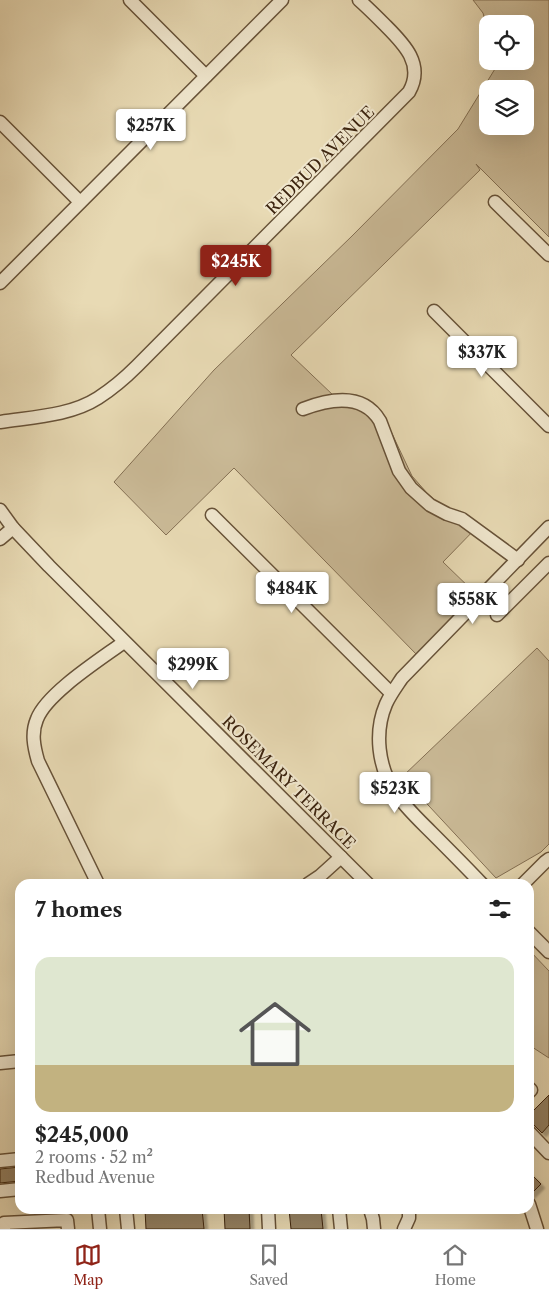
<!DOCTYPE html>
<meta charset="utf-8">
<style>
:root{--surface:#fff;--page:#f2f2f2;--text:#222;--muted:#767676;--line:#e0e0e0;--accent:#8f2418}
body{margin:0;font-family:"Libre Caslon Text",serif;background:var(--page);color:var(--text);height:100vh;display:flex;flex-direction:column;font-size:19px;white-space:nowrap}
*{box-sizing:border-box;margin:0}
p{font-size:16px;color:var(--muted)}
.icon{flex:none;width:28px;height:28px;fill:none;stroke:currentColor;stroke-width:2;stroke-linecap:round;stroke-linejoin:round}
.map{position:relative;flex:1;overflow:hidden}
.details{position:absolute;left:15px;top:879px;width:519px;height:335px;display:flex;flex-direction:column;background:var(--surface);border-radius:15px;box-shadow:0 5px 20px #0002}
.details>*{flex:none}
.fabs{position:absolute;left:479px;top:15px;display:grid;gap:10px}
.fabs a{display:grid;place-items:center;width:55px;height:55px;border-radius:10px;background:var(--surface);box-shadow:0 5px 20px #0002;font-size:25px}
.price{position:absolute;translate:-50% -42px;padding:0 11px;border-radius:5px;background:#fff;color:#222;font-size:16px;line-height:32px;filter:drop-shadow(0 1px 2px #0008)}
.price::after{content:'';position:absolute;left:50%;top:30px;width:15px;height:11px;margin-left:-8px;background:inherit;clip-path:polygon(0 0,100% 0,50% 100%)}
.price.selected{background:var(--accent);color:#fff}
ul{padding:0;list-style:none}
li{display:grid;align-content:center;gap:10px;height:265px;padding:0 20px}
li span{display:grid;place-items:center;height:155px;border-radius:15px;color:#555}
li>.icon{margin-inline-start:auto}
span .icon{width:90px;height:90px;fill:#fffc;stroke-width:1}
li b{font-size:21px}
h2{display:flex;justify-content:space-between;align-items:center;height:60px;padding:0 20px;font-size:21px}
.menu{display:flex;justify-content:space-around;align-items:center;height:70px;border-top:1px solid var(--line);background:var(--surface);font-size:14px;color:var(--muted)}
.menu a{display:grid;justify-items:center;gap:2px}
.menu .selected{color:var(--accent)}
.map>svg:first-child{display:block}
</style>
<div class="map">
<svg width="549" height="1229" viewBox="0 0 549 1229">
<defs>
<filter id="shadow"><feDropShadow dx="4" dy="4" stdDeviation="1" flood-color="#0004"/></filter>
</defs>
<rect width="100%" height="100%" fill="#e8dab4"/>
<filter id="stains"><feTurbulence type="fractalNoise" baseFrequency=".004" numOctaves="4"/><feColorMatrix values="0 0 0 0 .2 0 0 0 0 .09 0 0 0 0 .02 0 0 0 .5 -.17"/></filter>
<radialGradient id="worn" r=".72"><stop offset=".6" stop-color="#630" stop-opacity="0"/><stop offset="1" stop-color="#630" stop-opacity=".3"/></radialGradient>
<!-- green -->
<g fill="#cbbb98" stroke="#847054" fill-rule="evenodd">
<path d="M473,0H549V237L476,164L480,170L291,355L334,396L386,421L412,476L427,493L442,506L463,513L480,524L443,562L475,593L417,655L234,468L166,535L114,482L214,370L352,236L458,129L498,64L497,61H525V24H488L487,28L483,13ZM488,89H525V126H488Z"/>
<polygon points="537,648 549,661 549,844 541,852 496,878 402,777"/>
<polygon points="529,950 549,971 549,1058 529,1045"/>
</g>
<!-- building -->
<g fill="#958365" stroke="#3c240f" filter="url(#shadow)">
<polygon points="549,1095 549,1125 542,1133 529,1120 529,1115"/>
<polygon points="20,1167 20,1181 0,1183 0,1169"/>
<polygon points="529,1172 541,1184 529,1196"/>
<polygon points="145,1209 202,1209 204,1229 146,1229"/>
<polygon points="224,1209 249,1209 250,1229 225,1229"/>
<polygon points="289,1209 321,1209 323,1229 291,1229"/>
</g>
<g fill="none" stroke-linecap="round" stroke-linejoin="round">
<defs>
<g id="minor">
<polyline points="130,0 206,76"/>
<polyline points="0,122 80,202"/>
<polyline points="495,202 549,255"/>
<polyline points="0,283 282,0"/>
<polyline points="434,311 549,426"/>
<path d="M303,409C329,399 363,392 380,421L399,471L411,488L430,505L447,514L462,519L518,560"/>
<path d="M0,422C32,417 70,416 98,398C112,389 125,378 137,366L409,92C425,64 403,43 385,25C376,16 368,8 359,0"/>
<polyline points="0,510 13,528 49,566 368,884"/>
<polyline points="212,515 391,693"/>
<polyline points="0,539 13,528"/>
<polyline points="497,615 549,563"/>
<path d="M98,884L38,761C34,747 31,733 37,719C47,693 101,659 124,642"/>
<polyline points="308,884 320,876 341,857"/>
<path d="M482,884C465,866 448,849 431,832C418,819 405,807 395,792C378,767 374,732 386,704C390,695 396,687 402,678L549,527"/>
<polyline points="523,884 545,862 549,859"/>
<polyline points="529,932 549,952"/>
<polyline points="0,1063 20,1061"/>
<polyline points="529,1088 531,1090 529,1092"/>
<polyline points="529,1132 549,1153"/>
<polyline points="0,1161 20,1159"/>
<polyline points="0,1191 20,1189"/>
<polyline points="529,1204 537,1229"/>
<polyline points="98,1209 100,1229"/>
<polyline points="126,1209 128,1229"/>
<polyline points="268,1209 269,1229"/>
<polyline points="339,1209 341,1229"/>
<polyline points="370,1209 373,1219 374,1229"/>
<polyline points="4,1229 4,1223 67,1220 68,1229"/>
<polyline points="404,1229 409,1218 409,1209"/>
</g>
</defs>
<!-- minor casing -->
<use href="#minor" stroke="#675238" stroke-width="15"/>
<!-- minor -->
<use href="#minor" stroke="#f0e7ce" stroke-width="12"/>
</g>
<g text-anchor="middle" stroke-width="4" stroke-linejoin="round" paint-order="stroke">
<!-- street labels -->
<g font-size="16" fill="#3c240f" stroke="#f0e7ce">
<text transform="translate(320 160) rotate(-45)" y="6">REDBUD AVENUE</text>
<text transform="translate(289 782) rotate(45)" y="6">ROSEMARY TERRACE</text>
</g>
</g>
<rect width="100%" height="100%" filter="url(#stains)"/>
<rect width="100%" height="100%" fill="url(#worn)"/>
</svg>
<div class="fabs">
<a><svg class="icon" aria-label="locate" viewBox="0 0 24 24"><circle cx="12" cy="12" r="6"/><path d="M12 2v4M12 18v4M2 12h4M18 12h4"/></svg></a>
<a><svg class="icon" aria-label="layers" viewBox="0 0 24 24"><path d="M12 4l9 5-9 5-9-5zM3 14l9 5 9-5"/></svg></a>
</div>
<b class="price" style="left:151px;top:151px">$257K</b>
<b class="price selected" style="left:236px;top:287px">$245K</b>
<b class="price" style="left:482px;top:378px">$337K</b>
<b class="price" style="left:292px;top:614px">$484K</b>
<b class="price" style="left:473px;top:625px">$558K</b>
<b class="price" style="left:193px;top:690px">$299K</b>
<b class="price" style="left:395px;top:814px">$523K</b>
<section class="details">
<h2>7 homes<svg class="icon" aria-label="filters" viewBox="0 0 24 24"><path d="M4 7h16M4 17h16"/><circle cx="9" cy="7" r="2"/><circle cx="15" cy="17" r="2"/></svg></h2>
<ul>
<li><span style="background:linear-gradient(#dfe7d0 70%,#c2b280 0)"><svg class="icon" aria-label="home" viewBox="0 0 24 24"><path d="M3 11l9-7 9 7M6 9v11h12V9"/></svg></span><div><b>$245,000</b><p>2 rooms · 52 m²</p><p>Redbud Avenue</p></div></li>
</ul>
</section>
</div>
<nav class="menu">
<a class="selected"><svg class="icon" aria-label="map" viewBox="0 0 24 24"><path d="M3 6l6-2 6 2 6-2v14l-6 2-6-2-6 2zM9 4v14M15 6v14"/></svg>Map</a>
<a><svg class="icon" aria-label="saved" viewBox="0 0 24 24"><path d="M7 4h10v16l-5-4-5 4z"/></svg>Saved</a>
<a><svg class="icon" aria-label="home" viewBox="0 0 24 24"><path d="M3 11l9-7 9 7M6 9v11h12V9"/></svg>Home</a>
</nav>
